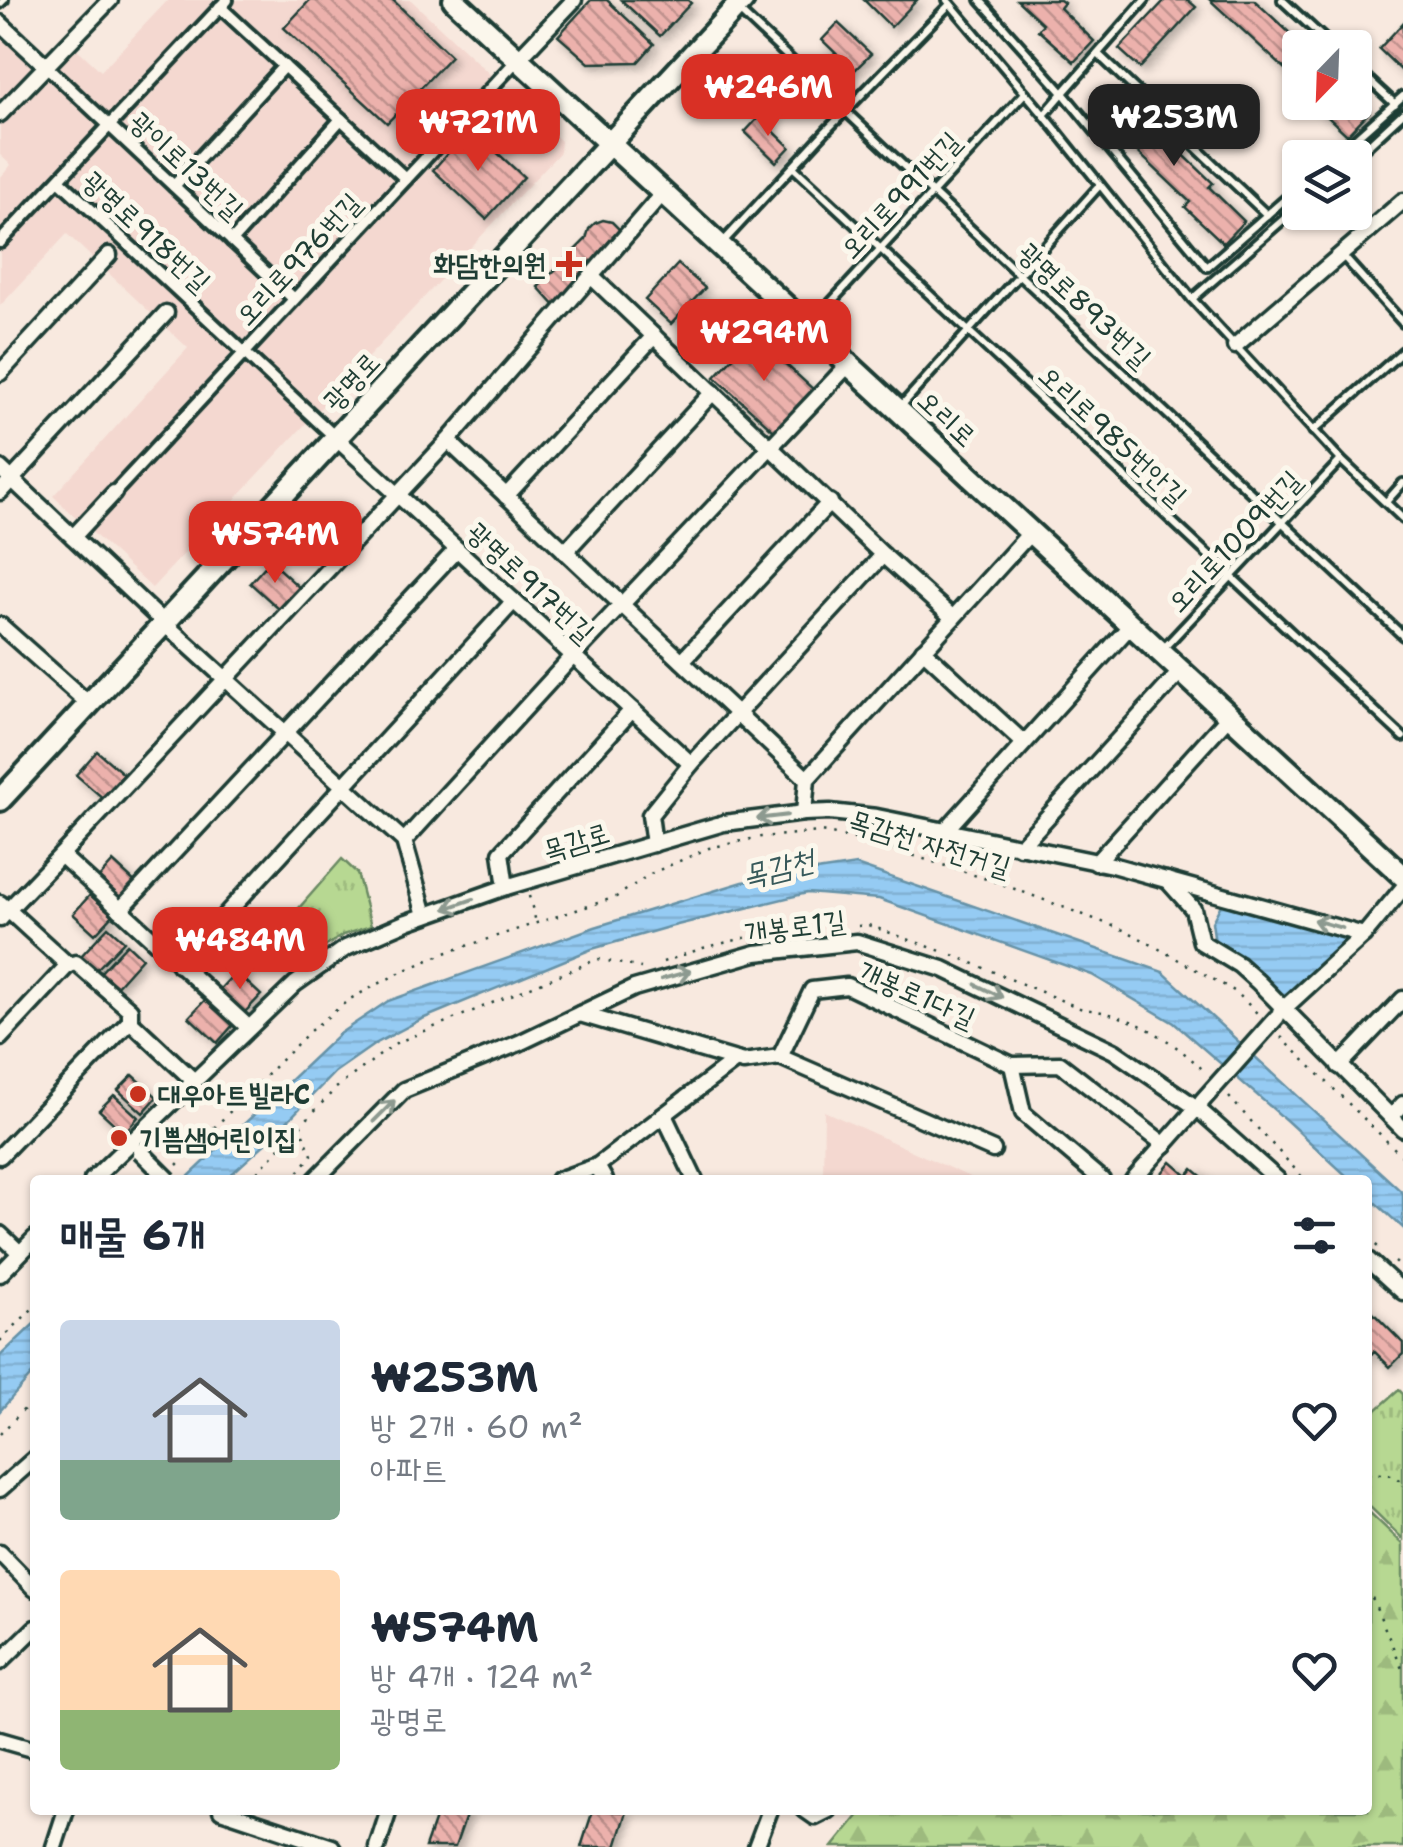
<!DOCTYPE html>
<html lang="ko">
<meta charset="utf-8">
<style>
:root{--surface:#fff;--page:#f6f6f7;--text:#1f2937;--muted:#747a83;--accent:#d93025}
body{margin:0;font-family:"Shantell Sans","Poor Story",sans-serif;background:var(--page);color:var(--text);height:100vh;display:flex;flex-direction:column;font-size:38px;white-space:nowrap}
*{box-sizing:border-box;margin:0}
p{font-size:32px;color:var(--muted)}
.icon{flex:none;width:55px;height:55px;fill:none;stroke:currentColor;stroke-width:2;stroke-linecap:round;stroke-linejoin:round}
.map{position:relative;flex:1;overflow:hidden}
.side{position:absolute;left:30px;top:1175px;width:1342px;height:640px;display:flex;flex-direction:column;background:var(--surface);border-radius:10px;box-shadow:0 2px 8px #0004}
.side>*{flex:none}
.needle{width:65px;rotate:203deg}
.fabs{position:absolute;left:1282px;top:30px;display:grid;gap:20px}
.fabs a{display:grid;place-items:center;width:90px;height:90px;border-radius:10px;background:var(--surface);box-shadow:0 2px 8px #0004;font-size:50px}
.price{position:absolute;translate:-50% -85px;padding:0 22px;border-radius:20px;background:var(--accent);color:#fff;font-size:32px;line-height:65px;filter:drop-shadow(0 2px 5px #0008)}
.price::after{content:'';position:absolute;left:50%;top:60px;width:30px;height:22px;margin-left:-15px;background:inherit;clip-path:polygon(0 0,100% 0,50% 100%)}
.price.current{background:#222;color:#fff}
ul{padding:0;list-style:none}
li{display:flex;align-items:center;gap:30px;height:250px;padding:0 30px}
li span{display:grid;place-items:center;flex:none;width:280px;height:200px;border-radius:10px;color:#555}
li>.icon{margin-inline-start:auto}
span .icon{width:120px;height:120px;fill:#fffc;stroke-width:1}
li b{font-size:42px}
h2{display:flex;justify-content:space-between;align-items:center;height:120px;padding:0 30px;font-size:42px}
.map>svg:first-child{display:block}
</style>
<div class="map">
<svg width="1403" height="1847" viewBox="0 0 1403 1847">
<defs>
<pattern id="grass-tufts" width="24" height="20" patternUnits="userSpaceOnUse" patternTransform="scale(2.5)"><rect width="24" height="20" fill="#b7d892"/><path d="M3 7l-1-3M5 7V3M7 7l1-3M15 17l-1-3M17 17v-4M19 17l1-3" fill="none" stroke="#9dba7e"/></pattern>
<pattern id="forest-firs" width="22" height="20" patternUnits="userSpaceOnUse" patternTransform="scale(2.5)"><rect width="22" height="20" fill="#b7d892"/><path d="M5 1l3.5 6h-7zM16 11l3.5 6h-7z" fill="#9dba7e"/></pattern>
<pattern id="water-rules" width="6" height="5" patternUnits="userSpaceOnUse" patternTransform="scale(2.5)"><rect width="6" height="5" fill="#95cbf3"/><path d="M0 2.5h6" fill="none" stroke="#80afd1"/></pattern>
<pattern id="building-back-hatch" width="6" height="6" patternUnits="userSpaceOnUse" patternTransform="scale(2.5)"><rect width="6" height="6" fill="#ecb1ac"/><path d="M-1 5l2 2M0 0l6 6M5-1l2 2" fill="none" stroke="#bf918d"/></pattern>
<filter id="shadow"><feDropShadow dx="4.5" dy="4.5" stdDeviation="5" flood-color="#0004"/></filter>
</defs>
<rect width="100%" height="100%" fill="#f8e9df"/>
<filter id="ink" filterUnits="userSpaceOnUse"><feTurbulence type="fractalNoise" baseFrequency=".01" numOctaves="2"/><feDisplacementMap in="SourceGraphic" scale="20" xChannelSelector="R" yChannelSelector="G"/><feConvolveMatrix kernelMatrix="1 2 1 2 8 2 1 2 1" color-interpolation-filters="sRGB"/></filter>
<g filter="url(#ink)">
<!-- built -->
<g fill="#f4d8d0">
<polygon points="168,0 411,0 561,141 560,152 152,588 53,496 188,348 67,234 0,306 0,178 11,165 0,155 0,124 74,46 101,71"/>
<polygon points="0,29 39,66 0,107"/>
<polygon points="824,1111 974,1179 974,1180 823,1180"/>
</g>
<!-- grass -->
<g fill="url(#grass-tufts)" stroke="#6b8a63" stroke-width="2.5">
<polygon points="342,859 357,873 371,926 343,935 317,952 285,924"/>
<polygon points="1399,1390 1403,1394 1403,1539 1368,1505 1368,1417"/>
</g>
<!-- forest -->
<polygon fill="url(#forest-firs)" stroke="#6b8a63" stroke-width="2.5" points="1368,1511 1403,1544 1403,1847 833,1847 863,1810 1368,1810"/>
<!-- water -->
<g fill="url(#water-rules)" stroke="#6692a7" stroke-width="2.5">
<polygon points="856,865 1163,972 1403,1193 1403,1228 1368,1196 1368,1180 1351,1180 1287,1121 1174,1023 1092,975 879,899 807,893 665,928 592,949 422,1019 375,1044 335,1072 269,1140 225,1180 185,1180 339,1034 388,1001 595,927 743,882"/>
<polygon points="1222,903 1351,939 1304,985 1285,998 1215,943 1212,922"/>
<polygon points="35,1323 35,1371 0,1411 0,1356"/>
</g>
<!-- building -->
<g fill="url(#building-back-hatch)" stroke="#1f3d34" stroke-width="2.5" filter="url(#shadow)">
<polygon points="310,0 393,0 451,56 387,123 284,28"/>
<polygon points="591,0 607,0 654,44 638,62 589,63 558,36"/>
<polygon points="621,0 688,0 691,3 660,36"/>
<polygon points="864,0 917,0 891,27"/>
<polygon points="1017,0 1060,0 1064,3 1060,8 1094,41 1074,62 1038,30 1043,24"/>
<polygon points="1165,0 1188,0 1196,7 1140,68 1119,49"/>
<polygon points="1210,0 1254,0 1306,48 1300,48 1300,83"/>
<polygon points="838,23 871,54 854,71 822,40"/>
<polygon points="1403,23 1403,72 1379,49"/>
<polygon points="503,96 530,121 504,150 476,125"/>
<polygon points="1122,96 1213,183 1209,187 1244,221 1223,243 1185,207 1190,202 1101,117"/>
<polygon points="1355,99 1369,112 1347,135 1312,102 1355,102"/>
<polygon points="759,117 790,147 776,162 745,132"/>
<polygon points="470,128 524,177 486,219 433,170"/>
<polygon points="603,220 612,222 619,229 619,237 558,309 538,287 586,239 589,229 595,223"/>
<polygon points="678,264 705,288 671,324 645,300"/>
<polygon points="754,335 814,390 775,432 715,377"/>
<polygon points="270,561 300,588 280,610 250,583"/>
<polygon points="97,751 126,776 105,800 76,775"/>
<polygon points="113,862 137,884 119,903 96,881"/>
<polygon points="90,895 113,915 95,934 73,914"/>
<polygon points="172,919 197,942 179,962 154,939"/>
<polygon points="108,927 124,941 96,970 81,956"/>
<polygon points="127,944 142,958 115,988 100,973"/>
<polygon points="236,972 261,995 245,1012 220,989"/>
<polygon points="205,1000 233,1025 217,1043 189,1017"/>
<polygon points="133,1075 157,1097 143,1113 118,1090"/>
<polygon points="114,1095 138,1117 124,1133 99,1110"/>
<polygon points="1171,1162 1187,1176 1193,1169 1206,1180 1156,1180"/>
<polygon points="1368,1308 1403,1343 1403,1354 1390,1367 1374,1351 1368,1358"/>
<polygon points="438,1810 468,1810 455,1847 425,1847"/>
<polygon points="593,1810 627,1812 616,1847 581,1847"/>
</g>
<g fill="none" stroke-linecap="round" stroke-linejoin="round">
<defs>
<g id="service">
<polyline points="947,0 1044,115 1192,299 1341,460 1403,519"/>
<polyline points="980,0 1063,93 1145,0"/>
<polyline points="1282,0 1334,48"/>
<polyline points="0,4 4,0"/>
<polyline points="738,10 1403,636"/>
<polyline points="1098,54 1267,215"/>
<polyline points="1355,67 1395,104"/>
<polyline points="1044,115 1063,93 1207,267 1300,186"/>
<polyline points="1333,158 1403,96"/>
<polyline points="1354,158 1403,113"/>
<polyline points="793,167 1403,737"/>
<polyline points="724,241 826,131 950,4"/>
<polyline points="1342,255 1403,323"/>
<polyline points="1192,299 1300,205"/>
<polyline points="809,326 1025,93"/>
<polyline points="902,405 1100,185"/>
<polyline points="1313,431 1403,351"/>
<polyline points="1386,502 1403,483"/>
<polyline points="1161,651 1341,460"/>
</g>
<g id="pedestrian">
<polyline points="220,7 406,179"/>
<polyline points="46,66 294,299"/>
<polyline points="59,180 336,438"/>
<polyline points="174,186 284,66"/>
<polyline points="232,241 341,119"/>
<polyline points="0,242 227,0"/>
<polyline points="114,493 518,59"/>
</g>
<g id="minor">
<polyline points="0,23 46,66"/>
<polyline points="518,59 574,0"/>
<polyline points="0,114 110,0"/>
<polyline points="592,277 883,555 953,618"/>
<polyline points="1235,346 1403,201"/>
<polyline points="0,373 109,255"/>
<polyline points="336,438 691,764"/>
<polyline points="448,441 807,779"/>
<polyline points="0,468 164,623 404,841 425,915"/>
<polyline points="0,492 166,313"/>
<polyline points="506,496 654,336"/>
<polyline points="73,537 114,493"/>
<polyline points="565,552 713,392"/>
<polyline points="0,625 89,704"/>
<polyline points="923,650 1024,743"/>
<polyline points="682,661 830,502"/>
<polyline points="804,813 807,779 1031,532"/>
<polyline points="944,832 1131,625"/>
<polyline points="404,841 573,656 849,364"/>
<polyline points="654,844 650,815 691,764 883,555"/>
<polyline points="1020,847 1181,671"/>
<polyline points="1096,863 1229,716"/>
<polyline points="1167,880 1193,909 1201,942 1239,965 1258,982 1403,1129"/>
<polyline points="506,887 501,853 632,710"/>
<polyline points="0,903 8,910 61,855"/>
<polyline points="120,910 457,549"/>
<polyline points="0,919 8,910 68,965 76,963 130,1010 130,1021 193,1080"/>
<polyline points="179,965 514,601"/>
<polyline points="1280,1012 1364,935"/>
<polyline points="580,1014 743,1062 780,1057 993,1150"/>
<polyline points="248,1027 61,855 448,441 663,193"/>
<polyline points="0,1038 68,965"/>
<polyline points="780,1057 812,990 847,986 1012,1065 1060,1064 1165,1145"/>
<polyline points="1012,1065 1023,1113 1102,1180"/>
<polyline points="1339,1066 1403,999"/>
<polyline points="664,1115 695,1180"/>
<polyline points="1391,1117 1403,1104"/>
<polyline points="0,1156 130,1021"/>
<polyline points="597,1166 736,1060"/>
<polyline points="92,1180 295,984 346,948 407,922 506,887 724,823 804,813 830,812 877,817 1112,865 1364,935 1403,888"/>
<polyline points="315,1180 404,1090 519,1043 634,988 756,953 857,942 943,969 1114,1051 1197,1108 1278,1180"/>
<polyline points="558,1180 597,1166 605,1180"/>
<polyline points="1133,1180 1202,1102"/>
<polyline points="0,1234 20,1253"/>
<polyline points="1368,1260 1403,1292"/>
<polyline points="0,1274 35,1238"/>
<polyline points="0,1489 35,1458"/>
<polyline points="0,1553 35,1589"/>
<polyline points="0,1662 35,1628"/>
<polyline points="0,1740 35,1750"/>
<polyline points="221,1810 332,1847"/>
<polyline points="805,1810 815,1817 829,1810"/>
<polyline points="54,1847 66,1810"/>
<polyline points="377,1847 389,1810"/>
<polyline points="756,1847 770,1810"/>
</g>
<g id="secondary">
<polyline points="454,0 1403,876"/>
<polyline points="0,800 743,0"/>
</g>
</defs>
<!-- service casing -->
<use href="#service" stroke="#1f3d34" stroke-width="14"/>
<!-- pedestrian casing -->
<use href="#pedestrian" stroke="#1f3d34" stroke-width="18"/>
<!-- minor casing -->
<use href="#minor" stroke="#1f3d34" stroke-width="21"/>
<!-- secondary casing -->
<use href="#secondary" stroke="#1f3d34" stroke-width="28"/>
<!-- path -->
<g stroke="#1f3d34" stroke-width="2.5" stroke-dasharray="2.5 8" stroke-linecap="butt">
<polyline points="529,896 536,922"/>
<polyline points="858,926 868,925 941,951"/>
<path d="M953,955L1082,1009C1129,1013 1173,1039 1206,1073"/>
<polyline points="663,962 703,948 761,934 820,929"/>
<polyline points="1281,1037 1403,1157"/>
<polyline points="1229,1097 1305,1180"/>
<polyline points="159,1141 183,1123"/>
<polyline points="177,1165 310,1031 350,999 401,972 445,953 616,897 650,874 709,848 761,837 821,832 874,843 999,883 1129,932 1236,992 1258,1014"/>
<polyline points="250,1180 336,1088 396,1043 598,959 641,968"/>
<polyline points="292,1180 312,1155 300,1127"/>
<polyline points="1368,1238 1378,1247"/>
<polyline points="1395,1262 1403,1269"/>
<polyline points="0,1341 35,1306"/>
<polyline points="0,1434 35,1398"/>
<polyline points="1368,1473 1393,1475 1403,1482"/>
<polyline points="1368,1588 1403,1671"/>
</g>
<!-- service -->
<use href="#service" stroke="#fbf7ec" stroke-width="6"/>
<!-- pedestrian -->
<use href="#pedestrian" stroke="#fbf7ec" stroke-width="10"/>
<!-- minor -->
<use href="#minor" stroke="#fbf7ec" stroke-width="14"/>
<!-- secondary -->
<use href="#secondary" stroke="#fbf7ec" stroke-width="20"/>
<defs>
<g id="minor-bridge">
<polyline points="1202,1101 1277,1017"/>
<polyline points="140,1151 169,1180"/>
</g>
</defs>
<!-- minor-bridge casing -->
<use href="#minor-bridge" stroke="#1f3d34" stroke-width="21" stroke-linecap="butt"/>
<!-- minor-bridge -->
<use href="#minor-bridge" stroke="#fbf7ec" stroke-width="14"/>
</g>
<!-- one-way arrows -->
<defs><path id="oneway-shaft" d="M-6 0H5M1.5-3L5.5 0L1.5 3" fill="none" stroke-width="1.6" stroke-linecap="round" stroke-linejoin="round" transform="scale(2.5)"/></defs>
<g stroke="#8d9a90">
<use href="#oneway-shaft" transform="translate(772 817) rotate(173)"/>
<use href="#oneway-shaft" transform="translate(459 904) rotate(161)"/>
<use href="#oneway-shaft" transform="translate(1328 924) rotate(-164)"/>
<use href="#oneway-shaft" transform="translate(676 975) rotate(-16)"/>
<use href="#oneway-shaft" transform="translate(989 991) rotate(26)"/>
<use href="#oneway-shaft" transform="translate(384 1111) rotate(-45)"/>
</g>
</g>
<!-- markers -->
<g fill="#c8321e" stroke="#fbf7ec" stroke-width="4">
<path d="M564 249h10v10h10v10h-10v10h-10v-10h-10v-10h10z"/>
<circle cx="138" cy="1094" r="10"/>
<circle cx="119" cy="1138" r="10"/>
</g>
<g text-anchor="middle" stroke-width="10" stroke-linejoin="round" paint-order="stroke">
<!-- street labels -->
<g font-size="28" fill="#1f3d34" stroke="#fbf7ec">
<text transform="translate(187 165) rotate(43)" y="10">광이로13번길</text>
<text transform="translate(900 195) rotate(-47)" y="10">오리로991번길</text>
<text transform="translate(147 231) rotate(43)" y="10">광명로918번길</text>
<text transform="translate(298 259) rotate(-47)" y="10">오리로976번길</text>
<text transform="translate(1085 305) rotate(43)" y="10">광명로893번길</text>
<text transform="translate(351 381) rotate(-47)" y="10">광명로</text>
<text transform="translate(947 418) rotate(43)" y="10">오리로</text>
<text transform="translate(1113 435) rotate(43)" y="10">오리로985번안길</text>
<text transform="translate(1234 541) rotate(-47)" y="10">오리로1009번길</text>
<text transform="translate(531 582) rotate(43)" y="10">광명로917번길</text>
<text transform="translate(576 841) rotate(-17)" y="10">목감로</text>
<text transform="translate(930 843) rotate(17)" y="10">목감천 자전거길</text>
<text transform="translate(795 926) rotate(-7)" y="10">개봉로1길</text>
<text transform="translate(917 994) rotate(24)" y="10">개봉로1다길</text>
</g>
<!-- poi labels -->
<g font-size="28" font-weight="bold" fill="#1f3d34" stroke="#fbf7ec" text-anchor="start">
<text x="546" y="274" text-anchor="end">화담한의원</text>
<text x="158" y="1104">대우아트빌라C</text>
<text x="139" y="1148">기쁨샘어린이집</text>
</g>
<!-- water labels -->
<g font-size="30" font-style="italic" fill="#37595a" stroke="#fbf7ec">
<text transform="translate(778 868) rotate(-14)" y="10">목감천</text>
</g>
</g>
</svg>
<div class="fabs">
<a><svg class="needle" viewBox="-14 -14 28 28"><path d="M0-13l5 13h-10z" fill="#e53935"/><path d="M0 13l5-13h-10z" fill="#747a83"/></svg></a>
<a><svg class="icon" aria-label="layers" viewBox="0 0 24 24"><path d="M12 4l9 5-9 5-9-5zM3 14l9 5 9-5"/></svg></a>
</div>
<b class="price" style="left:768px;top:139px">₩246M</b>
<b class="price current" style="left:1174px;top:169px">₩253M</b>
<b class="price" style="left:478px;top:174px">₩721M</b>
<b class="price" style="left:764px;top:384px">₩294M</b>
<b class="price" style="left:275px;top:586px">₩574M</b>
<b class="price" style="left:240px;top:992px">₩484M</b>
<section class="side">
<h2>매물 6개<svg class="icon" aria-label="filters" viewBox="0 0 24 24"><path d="M4 7h16M4 17h16"/><circle cx="9" cy="7" r="2"/><circle cx="15" cy="17" r="2"/></svg></h2>
<ul>
<li><span style="background:linear-gradient(#c9d6e8 70%,#7fa58c 0)"><svg class="icon" aria-label="home" viewBox="0 0 24 24"><path d="M3 11l9-7 9 7M6 9v11h12V9"/></svg></span><div><b>₩253M</b><p>방 2개 · 60 m²</p><p>아파트</p></div><svg class="icon" aria-label="heart" viewBox="0 0 24 24"><path d="M12 20l-8-8c-3-5 5-10 8-4 3-6 11-1 8 4z"/></svg></li>
<li><span style="background:linear-gradient(#ffd9b3 70%,#8fb573 0)"><svg class="icon" aria-label="home" viewBox="0 0 24 24"><path d="M3 11l9-7 9 7M6 9v11h12V9"/></svg></span><div><b>₩574M</b><p>방 4개 · 124 m²</p><p>광명로</p></div><svg class="icon" aria-label="heart" viewBox="0 0 24 24"><path d="M12 20l-8-8c-3-5 5-10 8-4 3-6 11-1 8 4z"/></svg></li>
</ul>
</section>
</div>
